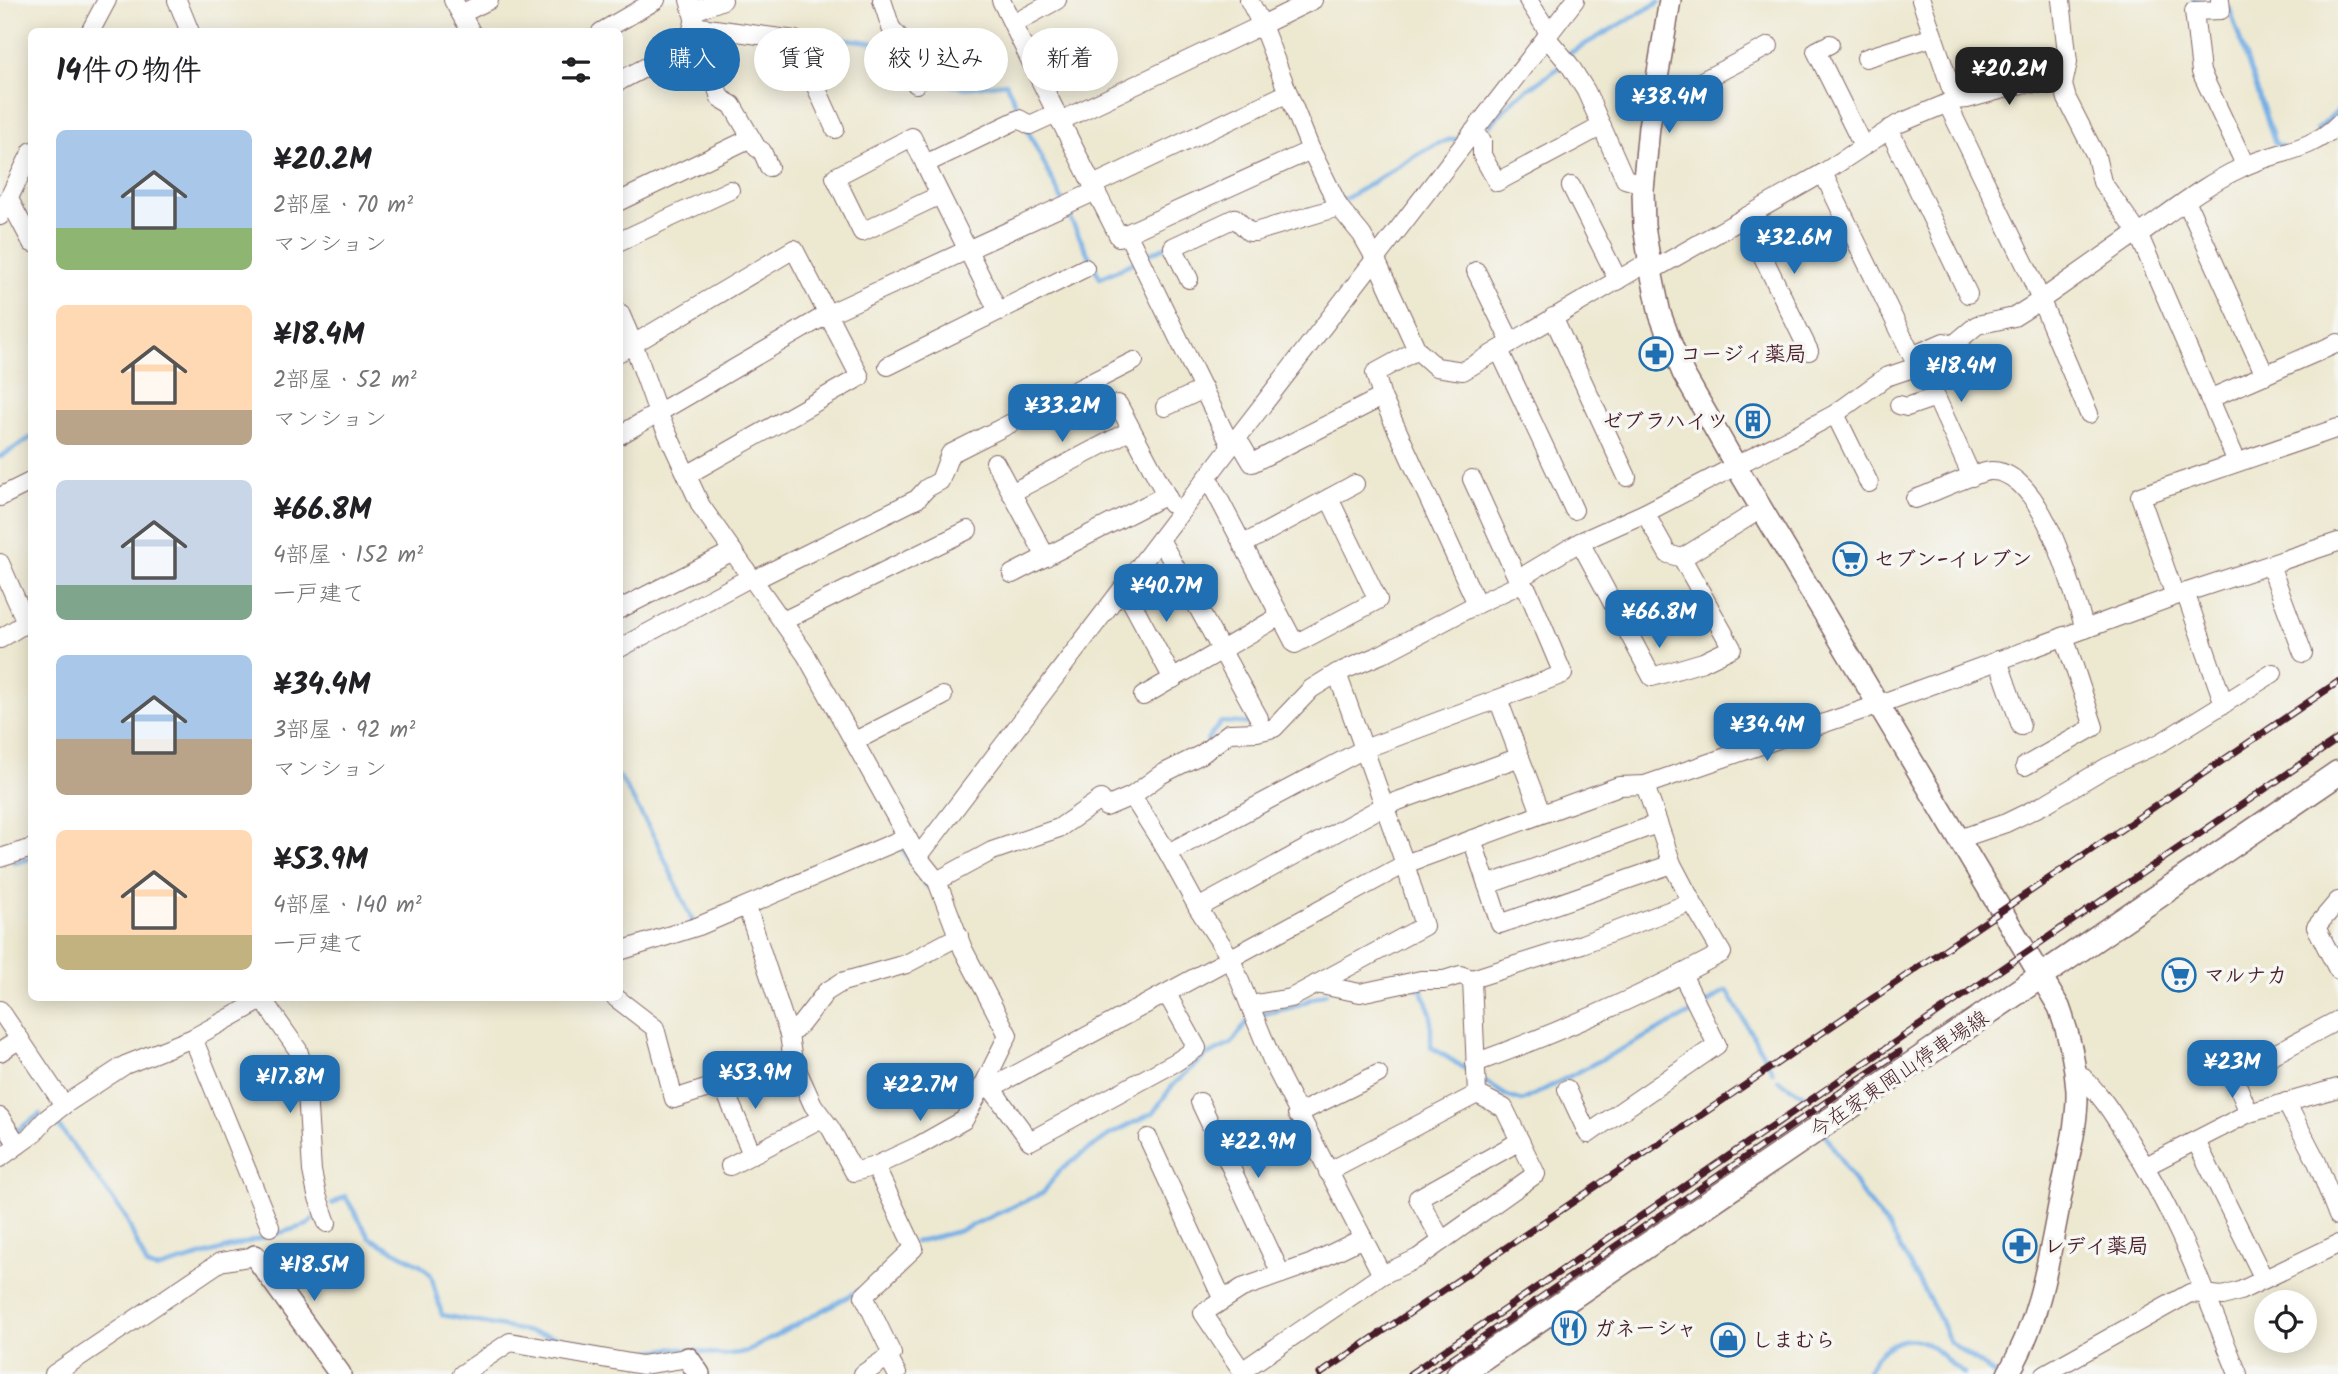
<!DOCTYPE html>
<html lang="ja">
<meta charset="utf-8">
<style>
:root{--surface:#fff;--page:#f2f2f2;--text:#202124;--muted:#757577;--accent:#1f6fb2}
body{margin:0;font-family:Kalam,"Klee One",sans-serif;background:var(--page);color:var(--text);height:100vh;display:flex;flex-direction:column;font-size:26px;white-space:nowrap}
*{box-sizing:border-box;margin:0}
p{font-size:23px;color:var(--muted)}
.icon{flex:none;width:38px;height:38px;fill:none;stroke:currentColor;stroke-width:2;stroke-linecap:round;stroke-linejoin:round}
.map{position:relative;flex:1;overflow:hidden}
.panel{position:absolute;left:28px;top:28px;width:595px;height:973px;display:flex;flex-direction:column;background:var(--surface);border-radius:10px;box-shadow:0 4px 18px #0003}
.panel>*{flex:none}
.hud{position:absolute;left:644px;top:28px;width:665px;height:63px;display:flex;gap:14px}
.buttons{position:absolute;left:2254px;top:1290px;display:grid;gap:14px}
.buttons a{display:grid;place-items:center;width:63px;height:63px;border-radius:50%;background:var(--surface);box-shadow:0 4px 18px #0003;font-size:35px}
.price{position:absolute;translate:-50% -60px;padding:0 16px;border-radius:14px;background:var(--accent);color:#fff;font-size:23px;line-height:46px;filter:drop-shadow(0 2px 4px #0008)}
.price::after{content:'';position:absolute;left:50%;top:42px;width:21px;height:16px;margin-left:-10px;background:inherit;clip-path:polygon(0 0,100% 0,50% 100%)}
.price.selected{background:#222;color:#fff}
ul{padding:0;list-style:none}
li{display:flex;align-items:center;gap:21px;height:175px;padding:0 28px}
li span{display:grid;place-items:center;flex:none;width:196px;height:140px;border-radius:10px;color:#555}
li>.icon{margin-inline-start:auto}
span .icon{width:84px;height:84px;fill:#fffc;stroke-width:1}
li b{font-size:30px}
h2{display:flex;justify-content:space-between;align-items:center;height:84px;padding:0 28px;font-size:30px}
.pill{padding:0 24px;border-radius:32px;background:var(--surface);box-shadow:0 4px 18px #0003;font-size:24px;line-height:63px}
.pill.selected{background:var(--accent);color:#fff}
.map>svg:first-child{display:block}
</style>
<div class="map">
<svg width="2338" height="1374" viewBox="0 0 2338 1374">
<rect width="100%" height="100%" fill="#f6f6f2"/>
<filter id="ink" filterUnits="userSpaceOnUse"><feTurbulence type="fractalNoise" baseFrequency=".0143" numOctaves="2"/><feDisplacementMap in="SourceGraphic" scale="14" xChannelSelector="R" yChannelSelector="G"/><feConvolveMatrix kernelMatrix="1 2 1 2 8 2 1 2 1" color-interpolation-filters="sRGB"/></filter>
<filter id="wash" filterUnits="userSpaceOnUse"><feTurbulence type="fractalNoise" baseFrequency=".00686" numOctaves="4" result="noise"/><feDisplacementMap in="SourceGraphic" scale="28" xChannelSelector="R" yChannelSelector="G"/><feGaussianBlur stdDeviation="1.57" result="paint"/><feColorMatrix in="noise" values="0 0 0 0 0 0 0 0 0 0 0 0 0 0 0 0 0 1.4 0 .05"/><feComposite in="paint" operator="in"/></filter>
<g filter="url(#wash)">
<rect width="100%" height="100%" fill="#ede8d0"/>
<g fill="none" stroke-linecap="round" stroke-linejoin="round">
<!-- stream -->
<g stroke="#74afe5" stroke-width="4.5">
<polyline points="2193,0 2207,3"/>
<polyline points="2229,7 2275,143 2282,147"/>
<polyline points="794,32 884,44 892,47 897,53"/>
<polyline points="1568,54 1659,2"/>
<polyline points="620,69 680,34"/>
<polyline points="921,80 966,88 1006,83 1021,115"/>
<polyline points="1490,125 1515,98 1563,65"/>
<polyline points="1027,129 1062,200"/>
<polyline points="2317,130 2338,110"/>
<polyline points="2202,180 2237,160"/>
<path d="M1341,201C1366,190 1432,138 1456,139"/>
<polyline points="1065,208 1100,278 1136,261"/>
<polyline points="2138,223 2174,198"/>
<polyline points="1143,257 1167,246"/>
<polyline points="0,457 32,437"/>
<polyline points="1207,740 1221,722 1257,724"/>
<polyline points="620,777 656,840 693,922"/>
<polyline points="897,848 901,847 926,886 933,887"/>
<polyline points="14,863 32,858"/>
<polyline points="1417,989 1421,988 1431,1014 1431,1047 1472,1073"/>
<polyline points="1704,1005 1727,990 1773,1072"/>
<polyline points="1258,1015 1293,1007 1326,993"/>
<polyline points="1482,1080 1507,1096 1522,1101 1697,1010"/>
<polyline points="1778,1080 1804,1095"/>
<polyline points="58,1125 125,1216 147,1266 156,1269 307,1225 313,1219"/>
<polyline points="15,1132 40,1114"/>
<polyline points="1825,1134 1860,1191 1889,1228 1938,1315 1950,1342 1994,1374"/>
<polyline points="0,1143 8,1137"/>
<polyline points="332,1204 345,1196 370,1238 421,1265 431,1275 442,1315 638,1353 675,1348 723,1355 746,1352 858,1291"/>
<polyline points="915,1242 959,1231 1043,1193 1059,1171 1082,1154 1111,1134 1153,1113 1172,1086 1204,1057 1231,1044 1250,1018"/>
<path d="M1867,1374C1876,1349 1903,1330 1929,1345C1942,1353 1951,1366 1964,1374"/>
</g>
</g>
</g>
<g filter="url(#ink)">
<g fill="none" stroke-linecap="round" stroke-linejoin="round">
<defs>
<g id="minor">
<polyline points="177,0 190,32"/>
<polyline points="453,0 471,32"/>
<polyline points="882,0 891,28 899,37 916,84"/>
<path d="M1001,0C1039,80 1079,158 1119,237L1311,150L1288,93L1093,185"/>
<polyline points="1249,0 1262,25 1313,0"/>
<polyline points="1528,0 1549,33"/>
<polyline points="2061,0 2068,62 2063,85 2067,99 2096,156 2102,182 2138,233 2237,462"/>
<polyline points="2220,0 2221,10 2194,11 2201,72 2241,156 2244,166"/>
<polyline points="692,12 723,0"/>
<polyline points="461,14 489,0"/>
<polyline points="1013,24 1057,0"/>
<polyline points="90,32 107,0"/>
<polyline points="601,32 656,0"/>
<polyline points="1546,37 1569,64 1586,91 1625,179 1643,184"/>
<polyline points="1830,44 1816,51 1863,146"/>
<polyline points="1866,58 1933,37"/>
<path d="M620,81C640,69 693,48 694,21C694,15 691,7 689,0"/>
<polyline points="1955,100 1967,99 2025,83 2063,85"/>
<polyline points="1947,103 2028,270 2089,414"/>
<polyline points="1652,107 1769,46"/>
<polyline points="1060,121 1262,25 1288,93"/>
<polyline points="1889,129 1968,294"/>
<polyline points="1472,133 1482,141 1482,155 1497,182 1602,126"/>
<polyline points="1311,150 1339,207"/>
<polyline points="925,164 998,311"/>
<polyline points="769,167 762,151 757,148 732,105 720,98 705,51 693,26 795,40 835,129"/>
<polyline points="1823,173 1898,124 1955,100 1921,0"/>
<polyline points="1571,186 1618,280"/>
<polyline points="940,195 862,232 835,177 912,137 925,164 1019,119 1030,125 1056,113"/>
<polyline points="9,199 32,243"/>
<polyline points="620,201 751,138"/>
<polyline points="2186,201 2265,375"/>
<polyline points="0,216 32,151"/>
<polyline points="1744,218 1809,351"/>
<polyline points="1127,233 1231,446"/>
<polyline points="620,241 730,190"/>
<polyline points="1476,271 1511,342"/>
<polyline points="1189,279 1173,247 1235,218 1249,232 1255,232 1339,207 1362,235 1376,260 1417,350 1436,367 1463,371 1650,261"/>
<polyline points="620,313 633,343 658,413 701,506 806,655 918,857 937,881 963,949 1008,1035 987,1078 991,1088 1030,1141 1176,1062 1197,1048 1167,994"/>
<polyline points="1553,317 1627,477"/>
<path d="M1953,345L1977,325L2014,317L2041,300L2132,236L2145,230C2176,208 2206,184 2241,168C2275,151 2309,153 2338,124"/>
<polyline points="1499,350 1574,510"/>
<polyline points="620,352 794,249 860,377 687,475"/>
<polyline points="888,366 1085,268"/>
<polyline points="2209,399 2338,343"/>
<polyline points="1118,404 1171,504"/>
<polyline points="1899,405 1907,407 1936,397 1972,477"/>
<polyline points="1165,407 1204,389"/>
<polyline points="1835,414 1869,483"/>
<polyline points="620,435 828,314 1096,191"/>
<polyline points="1235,440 1242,446 1252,463 1382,397"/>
<polyline points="995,462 1046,557"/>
<polyline points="1208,478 1295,644 1378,600 1329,498"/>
<polyline points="1472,479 1519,582 1525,575 1580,542 1645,513 1805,430 1835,414 1886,377 1931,362 1943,355 1953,345 1944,342 1912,356 1823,173 1651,271"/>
<polyline points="1011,493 1131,430"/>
<polyline points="0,497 32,481"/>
<path d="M1915,499C1930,494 1979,471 1991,471C2043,470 2072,590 2085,629"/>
<polyline points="1645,513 1668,554 1682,558 1761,509"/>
<polyline points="1161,541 1259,718"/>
<polyline points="1580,542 1652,677 1703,662 1732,648 1682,558"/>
<polyline points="1242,545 1355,484"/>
<polyline points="0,563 26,622"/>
<polyline points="2270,565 2303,653"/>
<polyline points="1012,574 1166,495"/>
<polyline points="754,580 917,499 927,488 940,481 950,454 1134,361"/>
<polyline points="1124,588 1173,679"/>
<polyline points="2185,592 2224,704"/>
<polyline points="2175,596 2140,496 2338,428"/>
<polyline points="1477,604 1512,588 1519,582 1528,591 1563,674 1498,699"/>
<polyline points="620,609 733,551"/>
<polyline points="783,621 968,530"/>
<polyline points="0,639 32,619"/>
<polyline points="620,648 751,577"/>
<polyline points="1998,660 2021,726"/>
<polyline points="1143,696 1280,616"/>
<polyline points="855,741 943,696"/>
<polyline points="2025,766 2094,727 2064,636"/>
<polyline points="1472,839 1500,924 1672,864"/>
<polyline points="1959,839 2006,823 2043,805 2107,767 2162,742 2273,673"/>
<polyline points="1168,853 1132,796 1160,775 1202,754 1229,733 1257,732 1274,728 1311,689 1337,673"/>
<polyline points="918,857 1231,446 1575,0"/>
<polyline points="0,858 32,848"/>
<polyline points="937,881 992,851 1059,828 1101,799 1106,807 1132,796"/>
<polyline points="1487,885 1657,824"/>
<polyline points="2338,901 2316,927 2338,970"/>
<polyline points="747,907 789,1035 793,1061 813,1105 831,1129 854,1172 875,1166 918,1146 964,1120 987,1078"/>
<polyline points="1198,908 1384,806 1520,757"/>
<polyline points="620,951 699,926 907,837"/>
<polyline points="1316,984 1360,993 1421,980 1444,980 1460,975 1472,979"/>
<polyline points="616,998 655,1028 674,1099 793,1061"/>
<polyline points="263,1000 298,1050 306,1076 312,1171 317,1195 327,1223"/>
<polyline points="1250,1005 1291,998 1424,926 1405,864 1337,673 1382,654 1477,604 1382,397 1375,373 1417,350"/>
<polyline points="0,1010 64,1105"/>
<polyline points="789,1035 801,1024 826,992 842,982 906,964 959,936"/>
<polyline points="193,1038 270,1227"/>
<polyline points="0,1052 20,1039"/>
<path d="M1475,1063C1560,1032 1642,996 1722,953L1692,902"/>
<path d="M2075,1070C2099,1091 2114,1115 2130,1142C2177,1215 2205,1294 2238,1374"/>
<polyline points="722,1084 752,1154"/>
<polyline points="991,1088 1405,864 1619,786 1645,785 1877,705 2175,596 2338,542"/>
<polyline points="1567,1089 1588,1134 1717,1045 1682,974"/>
<polyline points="1200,1102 1281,1274"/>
<polyline points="2286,1102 2317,1162 2338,1216"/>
<polyline points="2249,1113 2236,1082 2241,1072 2338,1020"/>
<polyline points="1297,1114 1378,1074"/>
<polyline points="0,1117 18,1145"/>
<polyline points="1148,1138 1223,1300"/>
<polyline points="2196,1141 2264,1279"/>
<polyline points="0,1158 32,1135 45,1120 64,1105 125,1065 193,1038 266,998"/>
<polyline points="730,1166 822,1118"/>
<polyline points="875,1166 914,1248 864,1296 892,1354 888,1357 897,1374"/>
<polyline points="2146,1166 2249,1113 2338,1088"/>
<polyline points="1328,1172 1477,1094"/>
<polyline points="1363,1238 1310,1264 1242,1288 1203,1313 1242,1371 1382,1275 1418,1258 1536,1174 1504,1108 1477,1094 1472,979 1582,944 1692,902 1672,864 1645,785"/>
<polyline points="1442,1241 1418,1198 1520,1141"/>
<polyline points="1382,1275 1274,1065 1231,959 1198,908 1168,853 1364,749 1498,699 1541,813"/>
<polyline points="54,1374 220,1262 255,1256"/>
<polyline points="462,1374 510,1342 642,1365 688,1358"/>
<polyline points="863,1374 888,1357"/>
<polyline points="2045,1374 2190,1293 2223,1296 2240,1291 2338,1244"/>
</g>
<g id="tertiary">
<path d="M1670,0L1649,127L1643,190L1644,226L1651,271L1660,314L1670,341L1683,373L1736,466L2059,1007C2069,1034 2075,1061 2077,1090C2078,1122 2069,1154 2063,1185C2050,1250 2042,1317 2008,1374"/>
<polyline points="255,1256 340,1374"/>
<polyline points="688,1358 699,1374"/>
</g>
<polyline id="secondary" points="1459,1374 2338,773"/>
</defs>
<!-- minor casing -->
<use href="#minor" stroke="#836565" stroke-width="20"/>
<!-- tertiary casing -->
<use href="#tertiary" stroke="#836565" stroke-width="24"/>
<!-- secondary casing -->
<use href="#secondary" stroke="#836565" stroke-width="27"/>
<!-- minor -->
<use href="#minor" stroke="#fff" stroke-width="18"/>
<!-- tertiary -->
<use href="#tertiary" stroke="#fff" stroke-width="21"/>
<!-- secondary -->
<use href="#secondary" stroke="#fff" stroke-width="24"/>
<defs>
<g id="rail">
<polyline points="1320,1374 2338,682"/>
<polyline points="1410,1374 2338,739"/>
<polyline points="1429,1374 1899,1052"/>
</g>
</defs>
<!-- rail casing -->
<use href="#rail" stroke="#4a1f2b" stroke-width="7"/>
<!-- rail -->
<use href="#rail" stroke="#f6f6f2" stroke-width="4.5" stroke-dasharray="13" stroke-linecap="butt"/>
</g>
</g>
<!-- icons -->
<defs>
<symbol id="pharmacy-ring" viewBox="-11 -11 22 22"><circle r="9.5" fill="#f6f6f2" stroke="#1f6fb2" stroke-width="1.5"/><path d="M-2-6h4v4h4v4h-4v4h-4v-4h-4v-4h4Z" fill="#1f6fb2"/></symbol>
<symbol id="building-ring" viewBox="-11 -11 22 22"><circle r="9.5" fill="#f6f6f2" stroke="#1f6fb2" stroke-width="1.5"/><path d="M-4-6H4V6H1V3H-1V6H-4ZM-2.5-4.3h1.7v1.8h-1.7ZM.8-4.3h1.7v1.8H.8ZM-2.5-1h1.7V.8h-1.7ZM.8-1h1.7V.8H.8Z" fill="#1f6fb2"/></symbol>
<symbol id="supermarket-ring" viewBox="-11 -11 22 22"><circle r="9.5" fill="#f6f6f2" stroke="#1f6fb2" stroke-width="1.5"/><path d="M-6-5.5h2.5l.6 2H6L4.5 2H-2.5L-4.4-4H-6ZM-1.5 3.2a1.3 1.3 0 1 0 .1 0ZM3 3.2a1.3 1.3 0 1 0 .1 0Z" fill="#1f6fb2"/></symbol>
<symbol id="restaurant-ring" viewBox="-11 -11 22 22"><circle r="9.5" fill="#f6f6f2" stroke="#1f6fb2" stroke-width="1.5"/><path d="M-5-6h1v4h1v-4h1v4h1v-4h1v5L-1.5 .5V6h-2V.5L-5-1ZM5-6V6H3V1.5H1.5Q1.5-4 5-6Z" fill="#1f6fb2"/></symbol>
<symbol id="shop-ring" viewBox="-11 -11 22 22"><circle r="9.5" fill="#f6f6f2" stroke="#1f6fb2" stroke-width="1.5"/><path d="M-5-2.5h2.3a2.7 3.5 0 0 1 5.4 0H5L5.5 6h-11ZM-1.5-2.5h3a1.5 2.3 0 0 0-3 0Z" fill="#1f6fb2"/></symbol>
</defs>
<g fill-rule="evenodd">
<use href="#pharmacy-ring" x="1637" y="335" width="38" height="38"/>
<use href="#building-ring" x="1734" y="402" width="38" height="38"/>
<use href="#supermarket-ring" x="1831" y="540" width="38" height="38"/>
<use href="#supermarket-ring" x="2160" y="956" width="38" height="38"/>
<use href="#pharmacy-ring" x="2001" y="1227" width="38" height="38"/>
<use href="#restaurant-ring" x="1550" y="1309" width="38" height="38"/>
<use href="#shop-ring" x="1709" y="1321" width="38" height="38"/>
</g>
<g text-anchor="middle" stroke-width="7" stroke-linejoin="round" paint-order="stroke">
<!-- poi labels -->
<g font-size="21" font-weight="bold" fill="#4a1f2b" stroke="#f6f6f2" text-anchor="start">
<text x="1680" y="361">コージィ薬局</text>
<text x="1728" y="428" text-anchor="end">ゼブラハイツ</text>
<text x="1874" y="566">セブン-イレブン</text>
<text x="2204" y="982">マルナカ</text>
<text x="2044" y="1253">レデイ薬局</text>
<text x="1594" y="1335">ガネーシャ</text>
<text x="1752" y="1347">しまむら</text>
</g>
<!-- street labels -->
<g font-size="21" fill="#4a1f2b" stroke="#f6f6f2">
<text transform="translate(1899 1074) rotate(-34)" y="7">今在家東岡山停車場線</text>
</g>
</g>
</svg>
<div class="buttons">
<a><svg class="icon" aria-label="locate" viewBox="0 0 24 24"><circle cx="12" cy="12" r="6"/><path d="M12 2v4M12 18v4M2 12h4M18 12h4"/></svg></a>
</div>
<b class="price selected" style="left:2009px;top:107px">¥20.2M</b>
<b class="price" style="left:1669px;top:135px">¥38.4M</b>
<b class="price" style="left:1794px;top:276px">¥32.6M</b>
<b class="price" style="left:1961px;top:404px">¥18.4M</b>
<b class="price" style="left:1062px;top:444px">¥33.2M</b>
<b class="price" style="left:1166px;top:624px">¥40.7M</b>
<b class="price" style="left:1659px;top:650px">¥66.8M</b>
<b class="price" style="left:1767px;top:763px">¥34.4M</b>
<b class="price" style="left:2232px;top:1100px">¥23M</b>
<b class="price" style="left:755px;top:1111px">¥53.9M</b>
<b class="price" style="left:290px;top:1115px">¥17.8M</b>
<b class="price" style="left:920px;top:1123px">¥22.7M</b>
<b class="price" style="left:1258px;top:1180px">¥22.9M</b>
<b class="price" style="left:314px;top:1303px">¥18.5M</b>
<div class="hud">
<a class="pill selected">購入</a>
<a class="pill">賃貸</a>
<a class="pill">絞り込み</a>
<a class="pill">新着</a>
</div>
<section class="panel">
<h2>14件の物件<svg class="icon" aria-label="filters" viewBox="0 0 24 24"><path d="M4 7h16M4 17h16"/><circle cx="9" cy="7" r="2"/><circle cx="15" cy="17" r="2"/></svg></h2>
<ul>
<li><span style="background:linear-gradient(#a9c7e8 70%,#8fb573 0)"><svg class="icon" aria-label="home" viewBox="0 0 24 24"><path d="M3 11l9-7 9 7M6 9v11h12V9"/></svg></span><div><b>¥20.2M</b><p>2部屋 · 70 m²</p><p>マンション</p></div></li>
<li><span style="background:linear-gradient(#ffd9b3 75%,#b9a48a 0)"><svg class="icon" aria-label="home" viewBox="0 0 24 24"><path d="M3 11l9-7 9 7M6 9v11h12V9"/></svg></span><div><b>¥18.4M</b><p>2部屋 · 52 m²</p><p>マンション</p></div></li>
<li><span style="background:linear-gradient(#c9d6e8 75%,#7fa58c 0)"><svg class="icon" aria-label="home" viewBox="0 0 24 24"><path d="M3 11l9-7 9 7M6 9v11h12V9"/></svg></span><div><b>¥66.8M</b><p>4部屋 · 152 m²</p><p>一戸建て</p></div></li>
<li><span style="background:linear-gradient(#a9c7e8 60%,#b9a48a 0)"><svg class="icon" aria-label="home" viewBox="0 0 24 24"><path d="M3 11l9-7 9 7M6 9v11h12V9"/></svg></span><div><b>¥34.4M</b><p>3部屋 · 92 m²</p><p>マンション</p></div></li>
<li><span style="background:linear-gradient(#ffd9b3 75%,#c2b280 0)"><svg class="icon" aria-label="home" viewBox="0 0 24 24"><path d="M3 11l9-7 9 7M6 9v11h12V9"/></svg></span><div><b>¥53.9M</b><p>4部屋 · 140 m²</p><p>一戸建て</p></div></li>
</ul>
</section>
</div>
